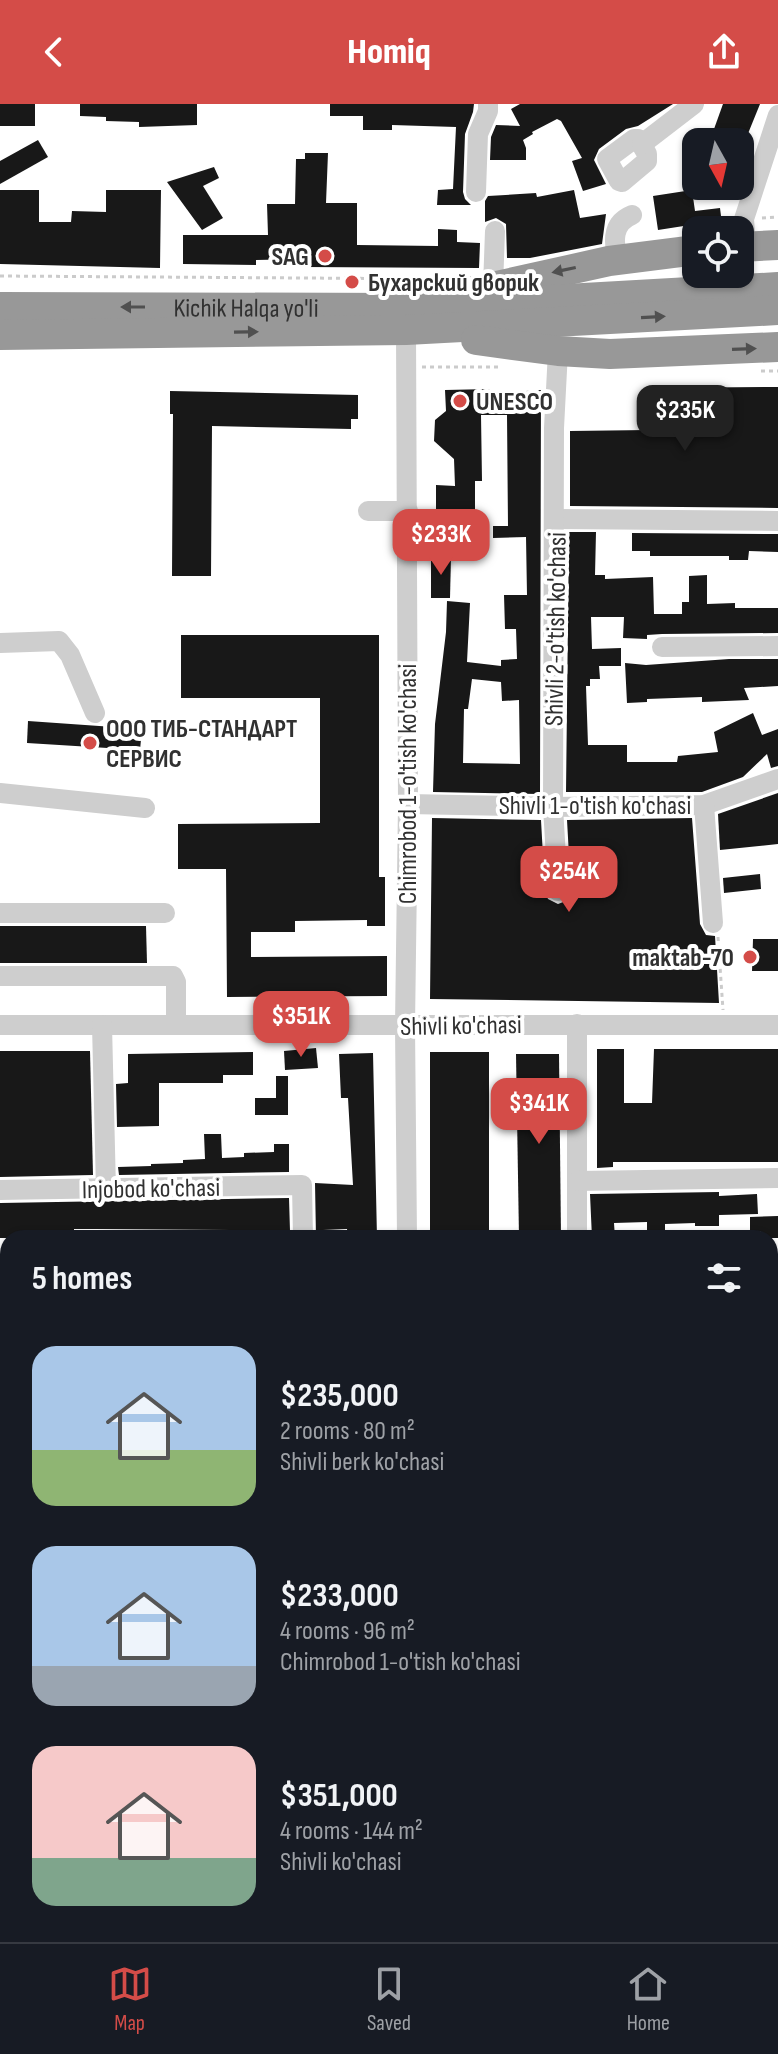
<!DOCTYPE html>
<meta charset="utf-8">
<style>
:root{--surface:#171b24;--page:#20242c;--text:#f1f3f6;--muted:#9ea1a6;--line:#363941;--accent:#d44c48}
body{margin:0;font-family:"Sofia Sans Condensed",sans-serif;background:var(--page);color:var(--text);height:100vh;display:flex;flex-direction:column;font-size:30px;white-space:nowrap}
*{box-sizing:border-box;margin:0}
p{font-size:26px;color:var(--muted)}
.icon{flex:none;width:44px;height:44px;fill:none;stroke:currentColor;stroke-width:2;stroke-linecap:round;stroke-linejoin:round}
.map{position:relative;flex:1;overflow:hidden}
.sheet{position:absolute;left:0px;top:1126px;width:778px;height:712px;display:flex;flex-direction:column;background:var(--surface);border-radius:24px 24px 0 0;box-shadow:0 2px 6px #0004}
.sheet>*{flex:none}
.needle{width:52px;rotate:172deg}
.fabs{position:absolute;left:682px;top:24px;display:grid;gap:16px}
.fabs a{display:grid;place-items:center;width:72px;height:72px;border-radius:16px;background:var(--surface);box-shadow:0 2px 6px #0004;font-size:40px}
.price{position:absolute;translate:-50% -68px;padding:0 18px;border-radius:16px;background:var(--accent);color:#fff;font-size:26px;line-height:52px;filter:drop-shadow(0 2px 4px #0008)}
.price::after{content:'';position:absolute;left:50%;top:48px;width:24px;height:18px;margin-left:-12px;background:inherit;clip-path:polygon(0 0,100% 0,50% 100%)}
.price.active{background:#222;color:#fff}
ul{padding:0;list-style:none}
li{display:flex;align-items:center;gap:24px;height:200px;padding:0 32px}
li span{display:grid;place-items:center;flex:none;width:224px;height:160px;border-radius:24px;color:#555}
li>.icon{margin-inline-start:auto}
span .icon{width:96px;height:96px;fill:#fffc;stroke-width:1}
li b{font-size:34px}
h2{display:flex;justify-content:space-between;align-items:center;height:96px;padding:0 32px;font-size:34px}
header{display:flex;justify-content:space-between;align-items:center;height:104px;padding:0 32px;background:var(--accent);color:#fff;font-size:36px;font-weight:800}
.menu{display:flex;justify-content:space-around;align-items:center;height:112px;border-top:2px solid var(--line);background:var(--surface);font-size:22px;color:var(--muted)}
.menu a{display:grid;justify-items:center;gap:4px}
.menu .active{color:var(--accent)}
.map>svg:first-child{display:block}
</style>
<header><svg class="icon" aria-label="back" viewBox="0 0 24 24"><path d="M15 5l-7 7 7 7"/></svg>Homiq<svg class="icon" aria-label="share" viewBox="0 0 24 24"><path d="M12 15V3M7 8l5-5 5 5M5 13v7h14v-7"/></svg></header>
<div class="map">
<svg width="778" height="1838" viewBox="0 0 778 1838">
<rect width="100%" height="100%" fill="#fff"/>
<!-- building -->
<g fill="#181818" fill-rule="evenodd">
<rect x="0" y="0" width="35" height="22"/>
<polygon points="80,0 197,0 197,21 139,23 139,18 106,17 106,13 80,12"/>
<polygon points="330,0 474,0 473,8 465,30 463,88 465,95 471,101 437,101 438,86 453,85 456,23 392,21 392,26 363,26 363,12 330,12"/>
<polygon points="520,0 673,0 638,22 626,25 599,45 594,56 606,80 583,87 572,57 582,54 561,17 557,15 532,28 533,30 523,36 526,44 526,56 490,56 491,33 496,21 520,22 511,5"/>
<polygon points="723,0 760,0 745,37 714,25"/>
<polygon points="38,36 48,53 0,80 0,57"/>
<polygon points="305,49 328,49 326,99 357,99 357,141 438,142 438,125 457,126 457,138 480,139 479,164 304,163 304,155 256,156 256,161 183,160 183,131 268,131 267,100 295,100 296,55 305,55"/>
<polygon points="214,63 219,74 203,82 223,114 202,126 167,78"/>
<polygon points="0,86 39,86 39,118 71,118 72,107 106,108 106,86 161,86 160,164 0,160"/>
<polygon points="574,86 580,114 606,110 602,140 530,154 507,154 506,120 496,114 485,118 485,97 488,92 536,89 537,93"/>
<polygon points="692,86 695,107 720,104 722,120 703,122 703,119 658,126 653,92"/>
<polygon points="778,283 778,404 570,402 570,327 648,326 648,284"/>
<path d="M490,285V300L526,299V287L541,286L540,690L433,688L435,620L446,528L447,497L470,499L467,558L501,562V556L517,555L516,525H505L504,491H527L526,433L493,434V422H508L507,311H481L482,377H475V420L436,419V381L455,382L454,355L434,337L435,316L446,307L445,286ZM472,575L501,578L502,597L519,596L520,660L463,659L464,605H468Z"/>
<polygon points="170,287 358,291 358,315 351,315 351,325 212,322 211,472 172,472 173,310 170,310"/>
<polygon points="569,428 596,428 595,471 605,471 605,475 653,473 654,510 682,510 682,498 689,498 689,472 707,471 707,500 735,499 735,504 778,504 778,529 662,530 647,531 647,535 623,534 624,513 591,513 592,545 621,544 621,562 599,562 600,575 590,575 590,582 586,582 588,641 627,641 627,658 677,658 678,652 718,648 714,628 753,609 762,631 778,625 778,662 771,664 767,650 743,673 702,688 566,688"/>
<polygon points="632,429 778,430 778,448 749,447 748,456 729,456 729,452 650,452 650,447 632,447"/>
<polygon points="431,453 451,453 450,494 431,494"/>
<polygon points="181,531 379,531 379,773 385,773 385,822 367,822 367,816 295,817 295,828 251,828 251,853 387,852 387,892 227,893 226,765 178,765 178,720 320,719 320,594 181,594"/>
<polygon points="729,555 778,555 778,582 744,584 749,596 702,598 702,593 647,595 647,598 627,599 625,559 646,561"/>
<polygon points="28,617 142,625 140,646 27,639"/>
<polygon points="778,689 778,740 720,746 718,710"/>
<polygon points="432,714 541,716 545,788 548,795 558,800 566,797 571,787 567,716 692,714 700,820 706,831 715,832 719,899 430,895"/>
<polygon points="760,770 761,785 724,789 723,774"/>
<polygon points="0,822 146,822 147,859 0,859"/>
<polygon points="753,835 778,835 778,867 752,867"/>
<polygon points="316,944 318,964 285,966 284,947"/>
<polygon points="597,945 624,945 624,999 652,999 654,945 778,945 778,1058 613,1058 613,1063 597,1064"/>
<polygon points="0,947 90,947 93,1071 0,1073"/>
<polygon points="253,948 253,971 223,971 223,979 159,979 159,1022 117,1023 116,980 128,979 128,950"/>
<rect x="430" y="948" width="59" height="186"/>
<polygon points="373,949 377,1134 348,1134 347,1125 323,1126 323,1134 316,1134 315,1079 353,1081 348,994 341,994 339,950"/>
<polygon points="516,950 559,950 561,1134 519,1134"/>
<polygon points="276,972 288,972 288,1011 255,1011 255,994 276,994"/>
<polygon points="204,1030 221,1030 222,1054 244,1053 244,1049 274,1048 274,1040 289,1040 289,1068 119,1071 118,1063 151,1062 151,1060 183,1059 183,1056 205,1055"/>
<polygon points="719,1088 719,1092 757,1090 758,1110 719,1111 719,1122 695,1122 695,1119 665,1120 665,1129 647,1129 647,1118 614,1119 615,1134 592,1134 590,1090"/>
<polygon points="289,1094 290,1127 246,1127 246,1134 231,1134 230,1126 97,1125 74,1125 74,1134 0,1134 0,1099"/>
<polygon points="778,1112 778,1134 761,1134 761,1127 750,1127 750,1113"/>
</g>
<g fill="none" stroke-linecap="round" stroke-linejoin="round">
<!-- path -->
<g stroke="#cbcbcb" stroke-width="3" stroke-dasharray="4 4" stroke-linecap="butt">
<polyline points="762,114 778,113"/>
<polyline points="0,172 456,175"/>
<polyline points="422,263 498,263"/>
<polyline points="761,267 778,267"/>
<polyline points="718,833 723,906"/>
<polyline points="189,1838 207,1830"/>
<polyline points="380,1838 400,1830"/>
</g>
<!-- minor -->
<g stroke="#cecece" stroke-width="20">
<polygon points="634,35 638,35 647,50 647,57 622,78 619,77 607,55"/>
<polyline points="642,40 694,0"/>
<polyline points="476,88 478,30 488,7 488,0"/>
<polyline points="746,143 744,115 778,11"/>
<path d="M618,156C613,138 612,119 632,111"/>
<polyline points="493,183 495,127"/>
<polyline points="406,226 408,700 405,922 407,1134"/>
<polyline points="368,407 408,407"/>
<polyline points="556,415 778,417"/>
<polyline points="0,539 59,537 70,551 95,609"/>
<polyline points="662,543 778,542"/>
<polyline points="0,689 145,704"/>
<polyline points="408,700 553,703 704,701 778,675"/>
<polyline points="704,701 713,819"/>
<polyline points="558,787 553,703 554,324 558,247"/>
<polyline points="0,809 165,809"/>
<polyline points="0,872 173,872 176,878 176,921"/>
<polyline points="577,920 577,1134"/>
<polyline points="0,921 778,921"/>
<polyline points="102,921 106,1086"/>
<polyline points="577,1077 778,1074"/>
<polyline points="0,1086 302,1081 303,1134"/>
<polyline points="770,1238 778,1238"/>
<polyline points="0,1242 8,1242"/>
<polyline points="0,1403 8,1402"/>
<polyline points="770,1413 778,1413"/>
<polyline points="0,1551 8,1551"/>
<polyline points="770,1553 778,1554"/>
<polyline points="770,1651 778,1651"/>
<polyline points="0,1709 8,1709"/>
<polyline points="0,1767 8,1767"/>
<polyline points="0,1803 8,1803"/>
<polyline points="428,1830 431,1838"/>
<polyline points="666,1838 666,1830"/>
</g>
<!-- major -->
<g stroke="#a9a9a9" stroke-width="26">
<polyline points="770,1726 778,1726"/>
<polyline points="770,1751 778,1751"/>
<polyline points="267,1838 285,1830"/>
<polyline points="322,1838 342,1830"/>
</g>
<!-- highway -->
<g stroke="#989898" stroke-width="30">
<polyline points="740,143 778,141"/>
<polyline points="474,187 609,157 696,146"/>
<path id="s1" d="M0,203L407,204L778,183"/>
<polyline points="0,231 406,226 778,206"/>
<polyline points="476,236 558,247 610,250 778,243"/>
</g>
</g>
<!-- one-way arrows -->
<defs><path id="oneway-solid" d="M-6-.8H1V-3.2L6.5 0L1 3.2V.8H-6Z" transform="scale(2)"/></defs>
<g fill="#505050">
<use href="#oneway-solid" transform="translate(564 166) rotate(168)"/>
<use href="#oneway-solid" transform="translate(133 203) rotate(-180)"/>
<use href="#oneway-solid" transform="translate(653 213) rotate(-3)"/>
<use href="#oneway-solid" transform="translate(246 228) rotate(-1)"/>
<use href="#oneway-solid" transform="translate(744 245) rotate(-2)"/>
</g>
<!-- markers -->
<g fill="#d44c48" stroke="#fff" stroke-width="3">
<circle cx="325" cy="152" r="8"/>
<circle cx="352" cy="178" r="8"/>
<circle cx="460" cy="297" r="8"/>
<circle cx="90" cy="639" r="8"/>
<circle cx="750" cy="853" r="8"/>
</g>
<g text-anchor="middle" stroke-width="8" stroke-linejoin="round" paint-order="stroke">
<!-- poi labels -->
<g font-size="26" font-weight="bold" fill="#313131" stroke="#fff" text-anchor="start">
<text x="309" y="161" text-anchor="end">SAG</text>
<text x="368" y="187">Бухарский дворик</text>
<text x="476" y="306">UNESCO</text>
<text x="106" y="633">ООО ТИБ-СТАНДАРТ<tspan x="106" dy="30">СЕРВИС</tspan></text>
<text x="734" y="862" text-anchor="end">maktab-70</text>
</g>
<!-- street labels -->
<g font-size="26" fill="#313131" stroke="#fff">
<text dy="9" stroke="none"><textPath href="#s1" startOffset="246">Kichik Halqa yo'li</textPath></text>
<text transform="translate(555 525) rotate(-89)" y="9">Shivli 2-o'tish ko'chasi</text>
<text transform="translate(407 680) rotate(-90)" y="9">Chimrobod 1-o'tish ko'chasi</text>
<text x="595" y="710">Shivli 1-o'tish ko'chasi</text>
<text transform="translate(461 921) rotate(-1)" y="9">Shivli ko'chasi</text>
<text transform="translate(151 1084) rotate(-1)" y="9">Injobod ko'chasi</text>
</g>
</g>
</svg>
<div class="fabs">
<a><svg class="needle" viewBox="-14 -14 28 28"><path d="M0-13l5 13h-10z" fill="#e53935"/><path d="M0 13l5-13h-10z" fill="#9ea1a6"/></svg></a>
<a><svg class="icon" aria-label="locate" viewBox="0 0 24 24"><circle cx="12" cy="12" r="6"/><path d="M12 2v4M12 18v4M2 12h4M18 12h4"/></svg></a>
</div>
<b class="price active" style="left:685px;top:349px">$235K</b>
<b class="price" style="left:441px;top:473px">$233K</b>
<b class="price" style="left:569px;top:810px">$254K</b>
<b class="price" style="left:301px;top:955px">$351K</b>
<b class="price" style="left:539px;top:1042px">$341K</b>
<section class="sheet">
<h2>5 homes<svg class="icon" aria-label="filters" viewBox="0 0 24 24"><path d="M4 7h16M4 17h16"/><circle cx="9" cy="7" r="2"/><circle cx="15" cy="17" r="2"/></svg></h2>
<ul>
<li><span style="background:linear-gradient(#a9c7e8 65%,#8fb573 0)"><svg class="icon" aria-label="home" viewBox="0 0 24 24"><path d="M3 11l9-7 9 7M6 9v11h12V9"/></svg></span><div><b>$235,000</b><p>2 rooms · 80 m²</p><p>Shivli berk ko'chasi</p></div></li>
<li><span style="background:linear-gradient(#a9c7e8 75%,#9aa5b1 0)"><svg class="icon" aria-label="home" viewBox="0 0 24 24"><path d="M3 11l9-7 9 7M6 9v11h12V9"/></svg></span><div><b>$233,000</b><p>4 rooms · 96 m²</p><p>Chimrobod 1-o'tish ko'chasi</p></div></li>
<li><span style="background:linear-gradient(#f6c9c9 70%,#7fa58c 0)"><svg class="icon" aria-label="home" viewBox="0 0 24 24"><path d="M3 11l9-7 9 7M6 9v11h12V9"/></svg></span><div><b>$351,000</b><p>4 rooms · 144 m²</p><p>Shivli ko'chasi</p></div></li>
</ul>
</section>
</div>
<nav class="menu">
<a class="active"><svg class="icon" aria-label="map" viewBox="0 0 24 24"><path d="M3 6l6-2 6 2 6-2v14l-6 2-6-2-6 2zM9 4v14M15 6v14"/></svg>Map</a>
<a><svg class="icon" aria-label="saved" viewBox="0 0 24 24"><path d="M7 4h10v16l-5-4-5 4z"/></svg>Saved</a>
<a><svg class="icon" aria-label="home" viewBox="0 0 24 24"><path d="M3 11l9-7 9 7M6 9v11h12V9"/></svg>Home</a>
</nav>
